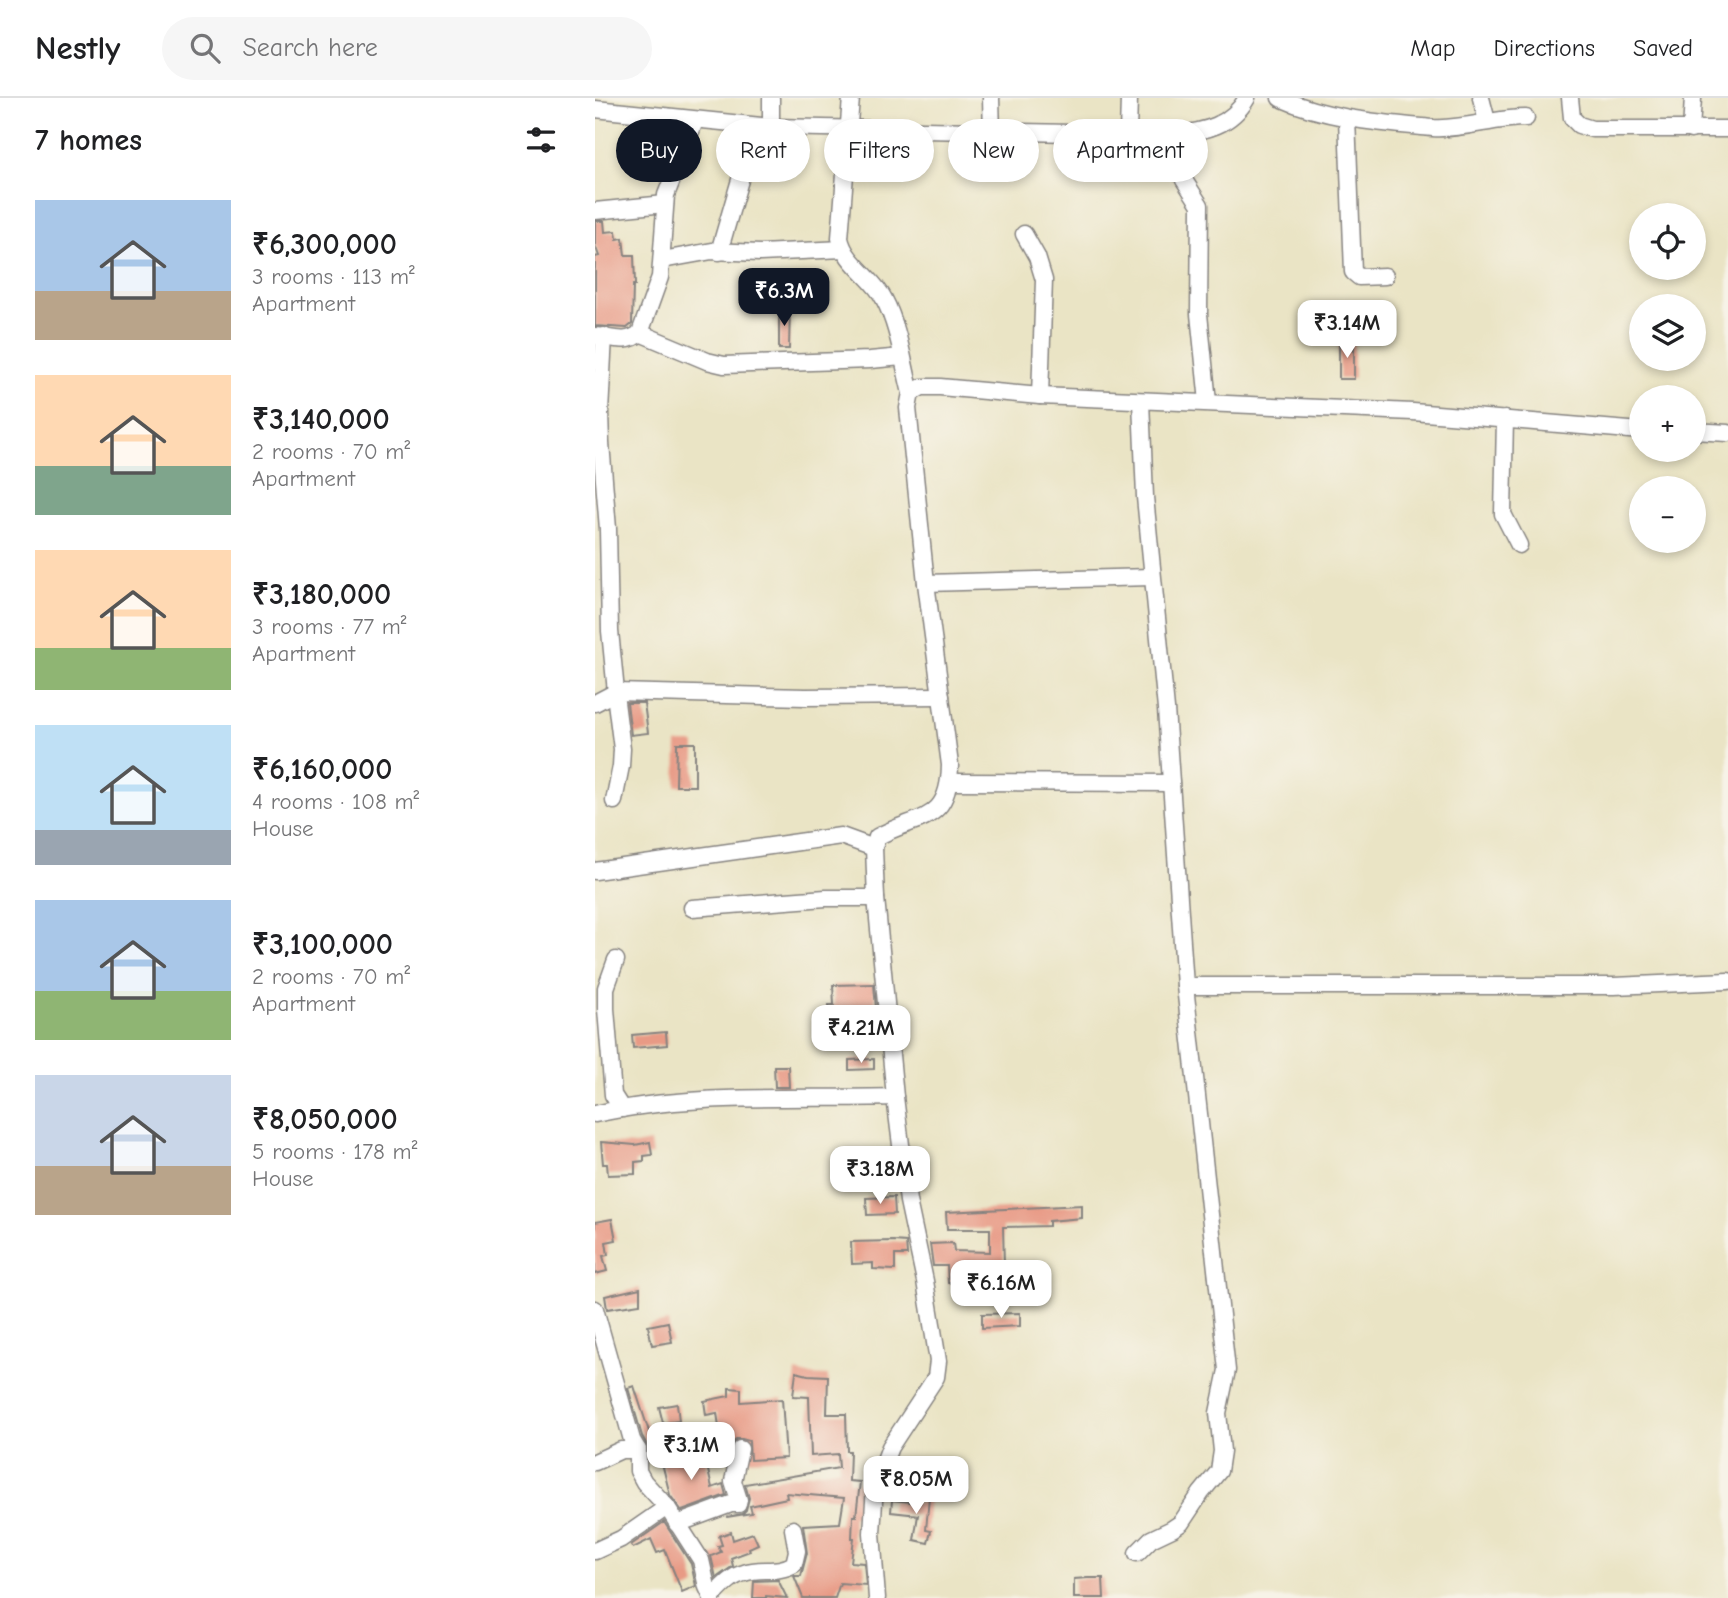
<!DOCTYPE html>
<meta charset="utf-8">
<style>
:root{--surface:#fff;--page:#f6f6f6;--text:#202124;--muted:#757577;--line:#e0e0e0;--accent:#111827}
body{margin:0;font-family:"Comic Neue",sans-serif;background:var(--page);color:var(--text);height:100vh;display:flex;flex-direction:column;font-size:26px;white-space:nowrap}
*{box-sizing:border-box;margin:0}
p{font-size:23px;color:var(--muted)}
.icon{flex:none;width:38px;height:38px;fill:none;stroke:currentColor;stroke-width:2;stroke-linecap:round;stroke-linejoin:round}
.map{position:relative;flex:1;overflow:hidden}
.details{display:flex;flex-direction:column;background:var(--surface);width:595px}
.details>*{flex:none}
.banner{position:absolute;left:21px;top:21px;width:665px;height:63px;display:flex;gap:14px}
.tools{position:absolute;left:1034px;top:105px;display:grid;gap:14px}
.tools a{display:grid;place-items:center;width:77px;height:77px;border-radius:50%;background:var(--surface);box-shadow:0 4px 10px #0003;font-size:35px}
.price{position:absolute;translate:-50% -60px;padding:0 16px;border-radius:14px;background:#fff;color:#222;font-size:23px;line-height:46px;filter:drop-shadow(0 2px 4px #0008)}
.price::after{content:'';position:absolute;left:50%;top:42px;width:21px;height:16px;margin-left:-10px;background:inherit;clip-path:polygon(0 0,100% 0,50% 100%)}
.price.active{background:var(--accent);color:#fff}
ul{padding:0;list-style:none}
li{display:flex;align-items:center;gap:21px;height:175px;padding:0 35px}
li span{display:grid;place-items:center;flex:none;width:196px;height:140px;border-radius:0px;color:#555}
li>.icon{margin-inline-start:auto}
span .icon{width:84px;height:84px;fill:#fffc;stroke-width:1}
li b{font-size:30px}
h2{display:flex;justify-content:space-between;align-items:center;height:84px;padding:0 35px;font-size:30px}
.pill{padding:0 24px;border-radius:32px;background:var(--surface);box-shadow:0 4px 10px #0003;font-size:24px;line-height:63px}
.pill.active{background:var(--accent);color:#fff}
header{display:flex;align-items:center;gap:42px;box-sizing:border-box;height:98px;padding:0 35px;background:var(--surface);border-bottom:2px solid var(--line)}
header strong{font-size:33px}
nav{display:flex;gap:38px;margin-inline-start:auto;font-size:24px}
.search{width:490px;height:63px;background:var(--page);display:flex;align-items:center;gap:18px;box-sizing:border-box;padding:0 24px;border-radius:38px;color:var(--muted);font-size:26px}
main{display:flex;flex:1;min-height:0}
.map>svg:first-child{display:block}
</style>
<header>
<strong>Nestly</strong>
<div class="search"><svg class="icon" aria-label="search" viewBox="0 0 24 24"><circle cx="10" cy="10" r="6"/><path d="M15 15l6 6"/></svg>Search here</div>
<nav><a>Map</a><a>Directions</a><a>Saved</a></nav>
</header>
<main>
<section class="details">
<h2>7 homes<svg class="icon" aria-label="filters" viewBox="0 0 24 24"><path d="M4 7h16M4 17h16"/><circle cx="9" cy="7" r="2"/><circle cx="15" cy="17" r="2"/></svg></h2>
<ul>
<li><span style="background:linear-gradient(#a9c7e8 65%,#b9a48a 0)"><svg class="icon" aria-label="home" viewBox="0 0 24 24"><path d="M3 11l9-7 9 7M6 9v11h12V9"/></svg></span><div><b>₹6,300,000</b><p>3 rooms · 113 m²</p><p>Apartment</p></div></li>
<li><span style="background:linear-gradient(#ffd9b3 65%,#7fa58c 0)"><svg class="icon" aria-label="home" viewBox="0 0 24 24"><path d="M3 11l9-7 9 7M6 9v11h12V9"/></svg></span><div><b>₹3,140,000</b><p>2 rooms · 70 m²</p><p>Apartment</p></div></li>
<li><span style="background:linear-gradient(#ffd9b3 70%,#8fb573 0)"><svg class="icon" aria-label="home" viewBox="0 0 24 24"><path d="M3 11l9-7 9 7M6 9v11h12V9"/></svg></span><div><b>₹3,180,000</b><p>3 rooms · 77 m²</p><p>Apartment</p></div></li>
<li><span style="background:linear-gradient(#bfe0f5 75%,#9aa5b1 0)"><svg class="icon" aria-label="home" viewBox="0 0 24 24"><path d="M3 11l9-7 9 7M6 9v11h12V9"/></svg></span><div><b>₹6,160,000</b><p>4 rooms · 108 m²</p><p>House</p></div></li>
<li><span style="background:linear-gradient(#a9c7e8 65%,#8fb573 0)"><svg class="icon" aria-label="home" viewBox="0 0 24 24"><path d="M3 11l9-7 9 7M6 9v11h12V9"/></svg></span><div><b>₹3,100,000</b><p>2 rooms · 70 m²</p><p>Apartment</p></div></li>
<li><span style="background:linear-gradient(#c9d6e8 65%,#b9a48a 0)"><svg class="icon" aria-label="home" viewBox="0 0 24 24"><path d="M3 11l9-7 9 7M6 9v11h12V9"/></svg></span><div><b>₹8,050,000</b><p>5 rooms · 178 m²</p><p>House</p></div></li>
</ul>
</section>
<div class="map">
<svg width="1133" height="1500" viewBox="0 0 1133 1500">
<rect width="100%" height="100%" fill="#f7f3e8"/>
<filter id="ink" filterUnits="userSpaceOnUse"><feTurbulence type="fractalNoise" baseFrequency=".0143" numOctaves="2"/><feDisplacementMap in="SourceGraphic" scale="14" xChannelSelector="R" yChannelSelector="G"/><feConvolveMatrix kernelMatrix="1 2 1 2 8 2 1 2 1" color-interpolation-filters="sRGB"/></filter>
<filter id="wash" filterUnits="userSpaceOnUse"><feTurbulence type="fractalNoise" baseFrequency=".00686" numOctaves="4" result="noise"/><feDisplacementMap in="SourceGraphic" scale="28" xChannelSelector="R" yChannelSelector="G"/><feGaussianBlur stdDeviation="1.57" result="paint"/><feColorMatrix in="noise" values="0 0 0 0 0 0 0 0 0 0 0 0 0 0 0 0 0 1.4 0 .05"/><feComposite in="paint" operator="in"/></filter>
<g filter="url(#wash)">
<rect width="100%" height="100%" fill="#eae4c5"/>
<g id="blocks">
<!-- building -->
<g fill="#e89a85">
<polygon points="0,123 9,123 10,134 21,133 22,141 28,140 30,157 39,157 40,187 38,187 37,226 32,230 0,228 0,159 4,158 0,147"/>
<polygon points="184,210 195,210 194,251 184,251"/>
<rect x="744" y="242" width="15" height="39"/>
<polygon points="32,605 49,605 53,635 36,637"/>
<polygon points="82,645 100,645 100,688 81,688"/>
<polygon points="279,886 283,936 234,935 234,907 239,907 238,887"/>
<polygon points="71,934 72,947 38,950 37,937"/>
<polygon points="279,961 279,971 254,972 254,962"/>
<polygon points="179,968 193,968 194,989 180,989"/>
<polygon points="6,1044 40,1047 55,1044 57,1057 49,1058 49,1063 40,1064 40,1076 13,1077 12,1066 8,1066"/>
<polygon points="299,1099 300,1116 272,1117 271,1100"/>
<polygon points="487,1107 487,1120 454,1123 454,1128 408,1129 409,1166 375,1167 376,1185 353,1185 352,1168 338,1168 335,1146 358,1145 359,1153 395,1154 395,1131 352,1131 351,1114"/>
<polygon points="17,1121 21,1142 11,1144 13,1157 8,1158 12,1173 0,1176 0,1124"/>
<polygon points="298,1143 311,1144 312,1157 300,1157 300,1172 278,1171 278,1165 257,1166 256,1144"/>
<polygon points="45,1190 45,1206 12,1211 10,1198"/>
<polygon points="425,1215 425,1228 387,1230 387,1216"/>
<polygon points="73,1224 77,1244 57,1247 53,1228"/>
<polygon points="201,1274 213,1277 233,1278 232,1316 251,1316 252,1353 255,1353 254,1383 265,1384 261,1418 258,1418 257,1440 259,1440 256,1464 269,1465 271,1487 245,1485 240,1500 208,1500 199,1478 206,1478 212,1455 208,1427 245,1425 249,1400 191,1395 192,1400 155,1408 157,1415 132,1419 147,1416 151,1412 154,1400 150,1386 244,1370 243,1356 216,1358 214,1299 198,1298"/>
<polygon points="39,1288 61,1355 53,1358 52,1347 47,1338 33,1290"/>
<polygon points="134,1290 146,1291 146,1304 187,1301 191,1360 155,1362 154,1343 147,1341 141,1341 135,1348 125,1351 122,1342 126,1341 122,1315 111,1317 109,1303 134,1298"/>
<polygon points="82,1306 84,1323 68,1325 64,1309"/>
<polygon points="102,1357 103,1360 110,1359 117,1390 128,1386 131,1397 87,1413 75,1397 67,1365"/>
<polygon points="326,1398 334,1399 331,1432 336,1433 333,1445 319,1442 323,1417 296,1414 297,1402 325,1405"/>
<polygon points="69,1424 96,1466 101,1488 87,1494 70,1452 62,1455 56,1441 38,1450 36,1447"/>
<polygon points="136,1434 138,1442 158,1435 163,1446 154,1450 155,1453 136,1460 138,1468 121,1480 116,1458 126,1454 123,1448 127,1447 124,1438"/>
<polygon points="493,1480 508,1480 509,1500 479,1500 479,1481"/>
<polygon points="183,1482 192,1500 171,1498 171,1500 158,1500 159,1483"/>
</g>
</g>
</g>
<g filter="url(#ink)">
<use href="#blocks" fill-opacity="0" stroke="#868380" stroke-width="2"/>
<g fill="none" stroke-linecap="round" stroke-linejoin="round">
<defs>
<g id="minor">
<path d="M256,0L245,140C250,165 278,179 289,201C304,229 308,265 316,295"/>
<polyline points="396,0 397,35"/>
<path d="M685,0C732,21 787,25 838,30C868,32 899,20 931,20"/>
<polyline points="886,0 892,23"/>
<polyline points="975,0 977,20 984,27 997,31 1133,31"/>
<path d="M0,11L176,29L580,37C610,33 636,28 652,0"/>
<polyline points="752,20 758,174 764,179 790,178"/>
<polyline points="176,29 176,0"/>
<polyline points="1096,32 1098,0"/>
<polyline points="594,35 587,71 589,82 605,107 604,216 613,304"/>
<polyline points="533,36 534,0"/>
<polyline points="0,113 70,106"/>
<polyline points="429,136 442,159 449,182 445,298"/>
<polyline points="124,154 147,75"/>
<polyline points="67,162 117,153 165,155 248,151"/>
<polyline points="45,235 112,263 129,267 275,262 307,259"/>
<path d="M0,238C15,239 32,247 45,235L65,179L71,97L100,23"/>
<polyline points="9,238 5,314 6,345 13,431 15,533 21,594"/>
<polyline points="910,321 908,416 924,447"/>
<polyline points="1099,333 1133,335"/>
<polyline points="331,485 557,479"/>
<polyline points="0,605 21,594 210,599 346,598"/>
<polyline points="355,684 576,685"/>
<polyline points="19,703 26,668 27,651 20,596"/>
<polyline points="0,773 246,738 279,750"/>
<polyline points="97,810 231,800 281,800"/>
<polyline points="21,862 11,890 11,911 18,997 27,1011"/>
<polyline points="590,888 1019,888 1133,883"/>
<path d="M0,1016C98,994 201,1002 300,999"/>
<polyline points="0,1211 37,1342 43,1352 43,1373 49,1384 72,1409 106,1462 112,1489 117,1500"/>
<polyline points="0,1364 26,1352 43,1352"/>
<polyline points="82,1426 136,1406 143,1406 144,1402 138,1383 145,1351"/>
<polyline points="0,1453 26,1441 72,1409"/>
<polyline points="542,1455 556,1441 577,1431 586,1425 606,1395 624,1373 627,1353 623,1315 632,1272 590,888 571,611 550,399 546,303"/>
<path d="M117,1499C126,1490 136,1478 149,1475C166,1469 182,1476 199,1466L202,1453L198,1431"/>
<path d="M282,1500L277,1435L280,1388L295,1349L341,1279L343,1263L330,1183L313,1103L300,999L281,800L279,750L282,739C323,716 354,727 355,667L331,485L313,310L316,295L327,289H345L445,298L818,314L1046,333"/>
</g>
</defs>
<!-- minor casing -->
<use href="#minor" stroke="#868380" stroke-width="19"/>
<!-- minor -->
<use href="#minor" stroke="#fff" stroke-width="16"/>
</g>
</g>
</svg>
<div class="tools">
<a><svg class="icon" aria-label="locate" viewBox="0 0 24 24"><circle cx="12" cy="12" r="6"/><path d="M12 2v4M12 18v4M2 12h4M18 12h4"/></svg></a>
<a><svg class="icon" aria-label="layers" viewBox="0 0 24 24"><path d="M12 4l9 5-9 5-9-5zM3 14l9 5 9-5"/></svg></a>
<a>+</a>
<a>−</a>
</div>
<b class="price active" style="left:189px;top:230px">₹6.3M</b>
<b class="price" style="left:752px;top:262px">₹3.14M</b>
<b class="price" style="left:266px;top:967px">₹4.21M</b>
<b class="price" style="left:285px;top:1108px">₹3.18M</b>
<b class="price" style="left:406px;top:1222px">₹6.16M</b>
<b class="price" style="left:96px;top:1384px">₹3.1M</b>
<b class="price" style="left:321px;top:1418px">₹8.05M</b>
<div class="banner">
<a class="pill active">Buy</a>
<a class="pill">Rent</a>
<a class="pill">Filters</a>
<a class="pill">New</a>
<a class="pill">Apartment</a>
</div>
</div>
</main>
